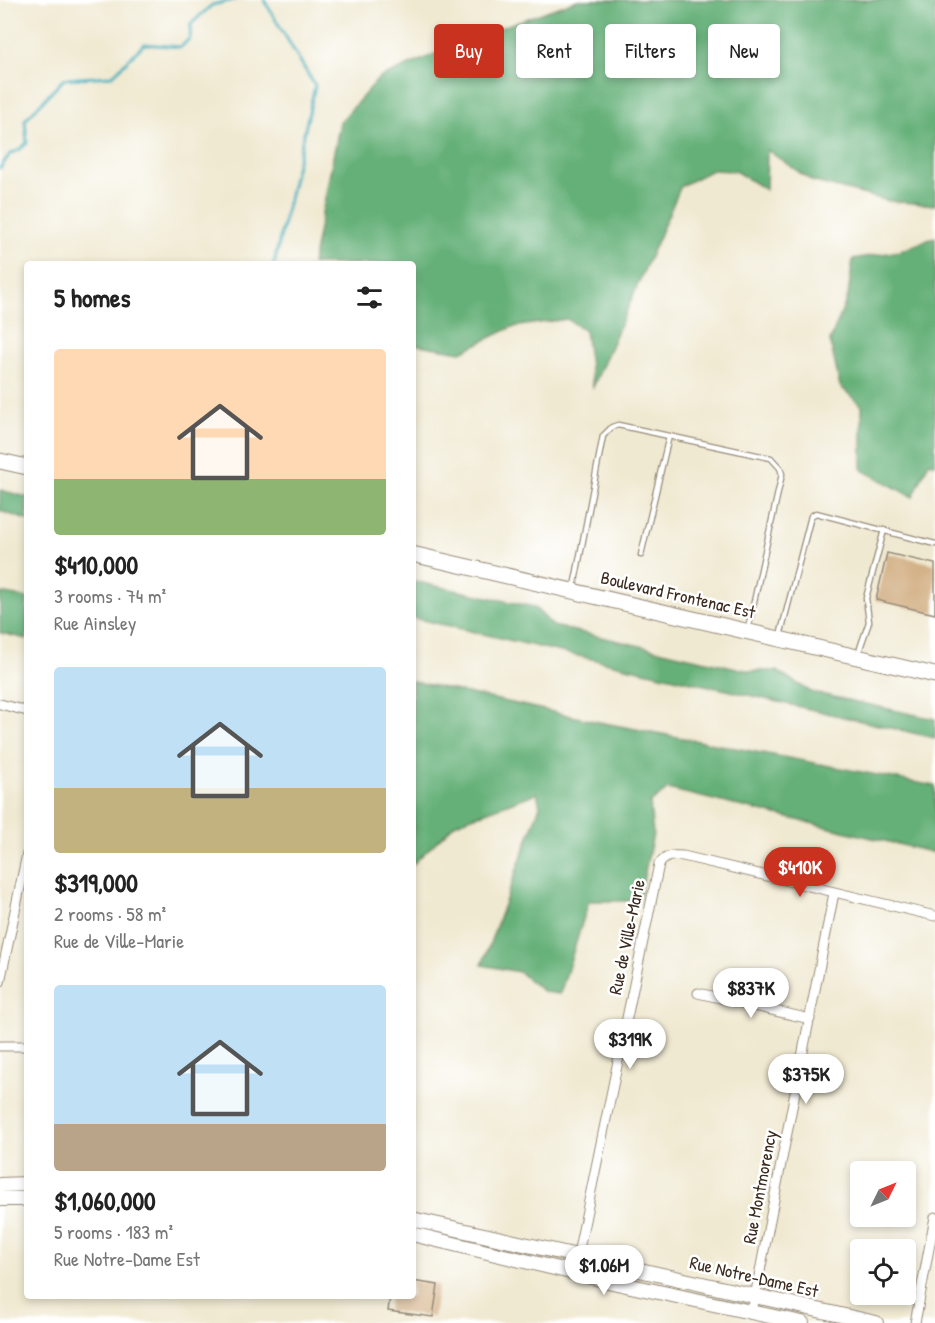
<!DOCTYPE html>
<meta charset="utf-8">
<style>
:root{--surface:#fff;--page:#f6f6f6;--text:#222;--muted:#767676;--accent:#c8321e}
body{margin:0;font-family:"Patrick Hand",sans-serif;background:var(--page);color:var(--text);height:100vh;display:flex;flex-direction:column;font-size:22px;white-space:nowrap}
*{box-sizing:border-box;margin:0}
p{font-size:20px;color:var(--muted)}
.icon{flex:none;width:33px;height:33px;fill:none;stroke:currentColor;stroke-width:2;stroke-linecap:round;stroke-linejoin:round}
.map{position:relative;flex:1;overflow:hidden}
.drawer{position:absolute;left:24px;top:261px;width:392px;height:1038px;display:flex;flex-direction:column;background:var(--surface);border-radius:6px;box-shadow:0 3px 9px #0003}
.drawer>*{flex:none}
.hud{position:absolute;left:434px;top:24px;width:411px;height:54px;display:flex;gap:12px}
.needle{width:39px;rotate:47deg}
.controls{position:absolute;left:850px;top:1161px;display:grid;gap:12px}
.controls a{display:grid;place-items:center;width:66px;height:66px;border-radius:6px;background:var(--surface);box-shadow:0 3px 9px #0003;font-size:30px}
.price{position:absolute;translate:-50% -51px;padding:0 14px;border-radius:21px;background:#fff;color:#222;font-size:20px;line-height:39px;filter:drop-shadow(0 2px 3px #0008)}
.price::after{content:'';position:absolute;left:50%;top:36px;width:18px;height:14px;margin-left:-9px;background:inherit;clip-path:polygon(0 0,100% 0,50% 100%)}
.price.selected{background:var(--accent);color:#fff}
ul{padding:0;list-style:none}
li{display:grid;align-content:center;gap:12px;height:318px;padding:0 30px}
li span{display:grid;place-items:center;height:186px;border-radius:6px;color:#555}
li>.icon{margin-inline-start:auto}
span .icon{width:108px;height:108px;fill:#fffc;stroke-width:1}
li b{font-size:26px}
h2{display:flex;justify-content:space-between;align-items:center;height:72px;padding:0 30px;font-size:26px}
.chip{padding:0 21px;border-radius:6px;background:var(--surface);box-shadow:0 3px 9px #0003;font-size:21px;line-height:54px}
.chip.selected{background:var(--accent);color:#fff}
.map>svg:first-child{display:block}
</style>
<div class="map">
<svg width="935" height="1323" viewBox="0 0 935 1323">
<rect width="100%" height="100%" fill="#fff"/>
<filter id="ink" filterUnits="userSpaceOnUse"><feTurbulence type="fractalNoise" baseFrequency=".0167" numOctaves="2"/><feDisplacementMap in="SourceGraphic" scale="12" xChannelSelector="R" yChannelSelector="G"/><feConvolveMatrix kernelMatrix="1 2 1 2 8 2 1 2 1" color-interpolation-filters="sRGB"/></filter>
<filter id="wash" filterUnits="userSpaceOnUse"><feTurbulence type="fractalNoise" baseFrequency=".008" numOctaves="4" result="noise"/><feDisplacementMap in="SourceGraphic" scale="24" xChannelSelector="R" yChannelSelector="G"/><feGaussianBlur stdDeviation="1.35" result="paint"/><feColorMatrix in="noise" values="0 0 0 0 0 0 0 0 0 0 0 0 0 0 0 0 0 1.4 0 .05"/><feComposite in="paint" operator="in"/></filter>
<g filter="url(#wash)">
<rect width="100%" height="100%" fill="#f0e9d1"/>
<!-- forest -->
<g fill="#65b078" stroke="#506d4b" stroke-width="1.5">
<polygon points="578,0 935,0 935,205 889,201 812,181 767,150 766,190 735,171 712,170 681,186 593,387 585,331 567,319 512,327 461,352 413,344 412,264 312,264 340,122 379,78 477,36"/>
<polygon points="935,237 935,464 929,462 913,497 862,470 862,406 840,386 830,341 848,296 853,259 900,251"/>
<polygon points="0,490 27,497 27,520 0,511"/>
<polygon points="413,581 534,607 553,626 750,671 777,671 811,692 935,719 935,738 413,618"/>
<polygon points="0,593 27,598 27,639 0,633"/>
<polygon points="412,681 594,721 935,786 935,853 668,789 650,803 653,834 639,901 589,901 560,994 544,992 519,972 482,965 540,806 537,793 456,823 413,864"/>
</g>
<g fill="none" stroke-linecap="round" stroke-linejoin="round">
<!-- stream -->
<g stroke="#3fadbc" stroke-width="3">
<polyline points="264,0 315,86 274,264"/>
<polyline points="0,168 10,154 19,150 27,143 25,120 64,79 112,76 144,44 181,47 190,38 191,24 212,5 234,0"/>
</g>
</g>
<g id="blocks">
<!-- building -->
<g fill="#d3b085">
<polygon points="887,553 935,564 935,614 876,600"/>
<polygon points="412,1281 438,1285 433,1317 388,1311 390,1296 412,1296"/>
</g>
</g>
</g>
<g filter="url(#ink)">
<use href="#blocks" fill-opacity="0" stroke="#968a78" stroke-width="1.5"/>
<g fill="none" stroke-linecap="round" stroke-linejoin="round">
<defs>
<g id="lane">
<polyline points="641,555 669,436"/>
<polyline points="574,587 603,436 612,427 618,425 771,458 780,468 782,474 748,629"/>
<polyline points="780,636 811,516 816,513 935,544"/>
<polyline points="858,654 869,622 866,598 884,530"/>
</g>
<g id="street">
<polyline points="0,704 27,711"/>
<polyline points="0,982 27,854"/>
<polyline points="698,993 810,1019"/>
<polyline points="0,1046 27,1046"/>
<path d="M574,1273L659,864C667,855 672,855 683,856L935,916"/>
<polyline points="752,1312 834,893"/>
<polyline points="915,1323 935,1217"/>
</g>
<g id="secondary">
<polyline points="0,1185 27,1184"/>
<polyline points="0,1199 27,1199"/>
<polyline points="412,1219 876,1323"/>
<polyline points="412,1234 617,1283 802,1323"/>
</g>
<g id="primary">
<polyline points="0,461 27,467"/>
<polyline points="412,554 935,675"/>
</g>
</defs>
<!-- lane casing -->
<use href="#lane" stroke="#968a78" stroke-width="7"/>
<!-- street casing -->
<use href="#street" stroke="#968a78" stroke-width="11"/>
<!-- secondary casing -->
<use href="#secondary" stroke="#968a78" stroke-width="16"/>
<!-- primary casing -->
<use href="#primary" stroke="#968a78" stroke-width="17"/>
<!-- lane -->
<use href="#lane" stroke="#fff" stroke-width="4.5"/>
<!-- street -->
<use href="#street" stroke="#fff" stroke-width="9"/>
<!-- secondary -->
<use href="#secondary" stroke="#fff" stroke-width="14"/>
<!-- primary -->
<use href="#primary" stroke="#fff" stroke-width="15"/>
</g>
</g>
<g text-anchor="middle" stroke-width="5" stroke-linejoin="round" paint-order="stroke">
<!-- street labels -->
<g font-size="18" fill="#3b2a1e" stroke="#fff">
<text transform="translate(678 595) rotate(13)" y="6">Boulevard Frontenac Est</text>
<text transform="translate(627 937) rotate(-78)" y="6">Rue de Ville-Marie</text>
<text transform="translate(760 1187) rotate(-79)" y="6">Rue Montmorency</text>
<text transform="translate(754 1277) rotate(13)" y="6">Rue Notre-Dame Est</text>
</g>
</g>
</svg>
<div class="controls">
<a><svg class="needle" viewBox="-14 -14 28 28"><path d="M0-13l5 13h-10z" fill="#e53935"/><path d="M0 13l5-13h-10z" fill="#767676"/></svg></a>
<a><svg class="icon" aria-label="locate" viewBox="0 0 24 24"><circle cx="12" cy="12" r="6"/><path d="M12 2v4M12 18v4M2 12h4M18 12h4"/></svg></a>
</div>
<b class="price selected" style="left:800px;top:898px">$410K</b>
<b class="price" style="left:751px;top:1019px">$837K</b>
<b class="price" style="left:630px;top:1070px">$319K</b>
<b class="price" style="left:806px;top:1105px">$375K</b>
<b class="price" style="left:604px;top:1296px">$1.06M</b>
<div class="hud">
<a class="chip selected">Buy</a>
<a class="chip">Rent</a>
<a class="chip">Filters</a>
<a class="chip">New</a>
</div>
<section class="drawer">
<h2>5 homes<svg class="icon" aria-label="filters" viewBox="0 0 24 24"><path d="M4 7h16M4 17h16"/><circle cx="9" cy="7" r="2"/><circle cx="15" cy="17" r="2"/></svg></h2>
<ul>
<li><span style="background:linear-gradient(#ffd9b3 70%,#8fb573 0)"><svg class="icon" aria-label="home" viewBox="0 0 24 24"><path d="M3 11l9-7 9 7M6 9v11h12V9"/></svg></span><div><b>$410,000</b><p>3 rooms · 74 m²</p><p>Rue Ainsley</p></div></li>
<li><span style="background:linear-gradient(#bfe0f5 65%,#c2b280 0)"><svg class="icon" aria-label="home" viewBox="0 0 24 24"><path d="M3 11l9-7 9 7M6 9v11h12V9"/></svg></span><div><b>$319,000</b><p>2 rooms · 58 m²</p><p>Rue de Ville-Marie</p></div></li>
<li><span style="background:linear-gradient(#bfe0f5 75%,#b9a48a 0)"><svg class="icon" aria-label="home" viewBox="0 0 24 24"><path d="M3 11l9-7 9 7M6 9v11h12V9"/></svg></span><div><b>$1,060,000</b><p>5 rooms · 183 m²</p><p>Rue Notre-Dame Est</p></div></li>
</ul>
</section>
</div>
